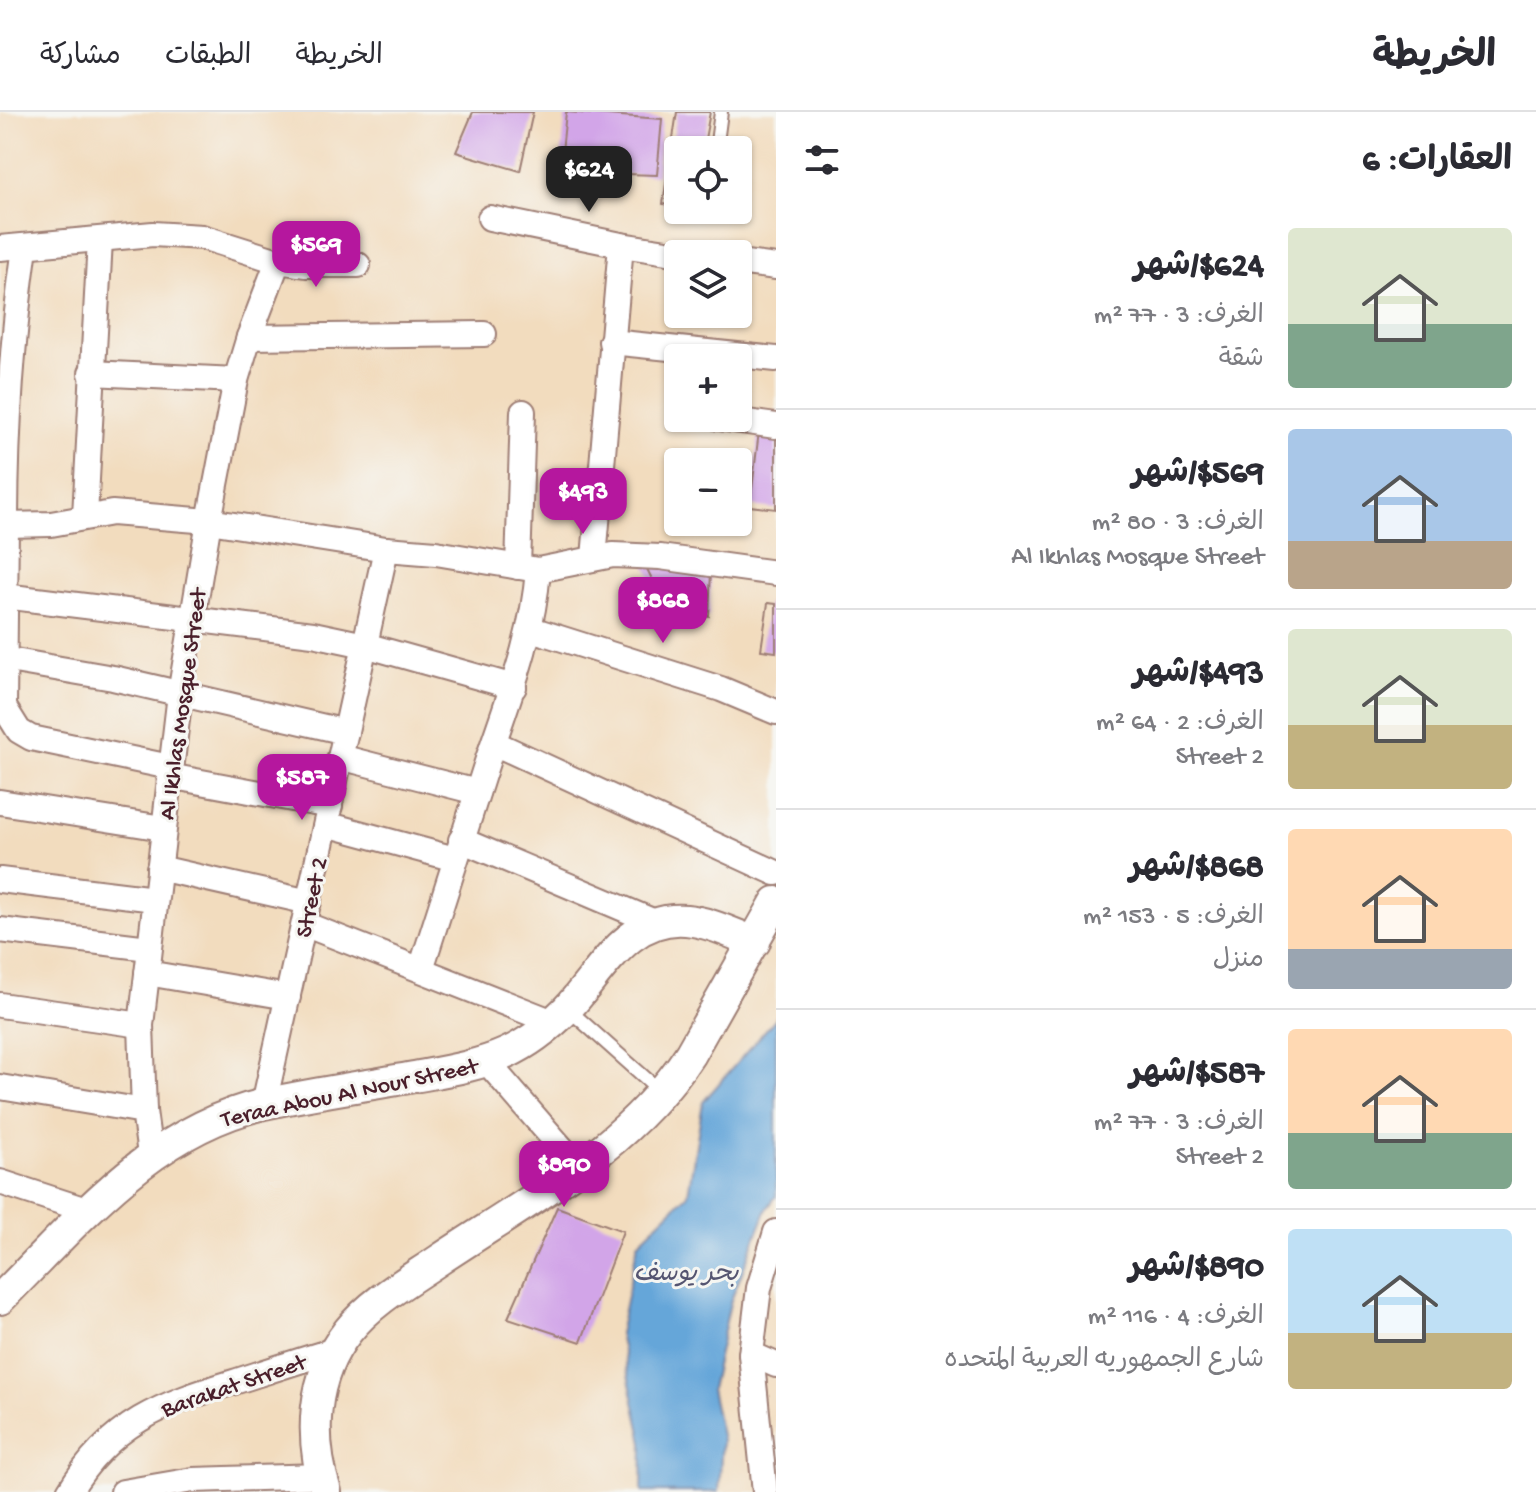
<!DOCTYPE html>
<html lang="ar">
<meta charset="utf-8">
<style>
:root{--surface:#fff;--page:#f7f7f7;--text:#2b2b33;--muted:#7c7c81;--line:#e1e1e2;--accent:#b5179e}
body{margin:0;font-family:"Gochi Hand","Playpen Sans Arabic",sans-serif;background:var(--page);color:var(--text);direction:rtl;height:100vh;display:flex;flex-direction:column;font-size:30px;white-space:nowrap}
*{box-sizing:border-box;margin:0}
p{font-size:26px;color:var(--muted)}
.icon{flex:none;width:44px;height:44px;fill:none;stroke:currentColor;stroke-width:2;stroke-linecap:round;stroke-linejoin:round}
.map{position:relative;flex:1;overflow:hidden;direction:ltr}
.details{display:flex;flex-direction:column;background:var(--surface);width:760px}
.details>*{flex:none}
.tools{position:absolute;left:664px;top:24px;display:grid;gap:16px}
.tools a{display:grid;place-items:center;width:88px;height:88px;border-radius:8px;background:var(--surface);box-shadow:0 2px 6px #0004;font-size:40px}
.price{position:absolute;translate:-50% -68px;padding:0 18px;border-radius:16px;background:var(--accent);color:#fff;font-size:26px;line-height:52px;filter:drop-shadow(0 2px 4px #0008)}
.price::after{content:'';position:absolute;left:50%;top:48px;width:24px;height:18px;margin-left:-12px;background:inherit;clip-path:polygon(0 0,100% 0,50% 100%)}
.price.selected{background:#222;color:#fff}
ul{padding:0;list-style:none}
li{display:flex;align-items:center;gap:24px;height:200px;padding:0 24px}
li+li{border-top:2px solid var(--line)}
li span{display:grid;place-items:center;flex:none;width:224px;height:160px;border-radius:8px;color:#555}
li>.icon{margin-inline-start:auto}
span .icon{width:96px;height:96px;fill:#fffc;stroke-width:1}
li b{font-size:34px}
h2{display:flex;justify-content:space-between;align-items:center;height:96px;padding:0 24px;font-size:34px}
header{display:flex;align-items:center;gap:48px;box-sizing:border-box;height:112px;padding:0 40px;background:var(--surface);border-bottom:2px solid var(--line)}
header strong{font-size:38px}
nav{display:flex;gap:44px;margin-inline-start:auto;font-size:28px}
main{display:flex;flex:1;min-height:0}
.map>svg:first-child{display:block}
</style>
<header>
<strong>الخريطة</strong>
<nav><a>الخريطة</a><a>الطبقات</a><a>مشاركة</a></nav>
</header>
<main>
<section class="details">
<h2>العقارات: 6<svg class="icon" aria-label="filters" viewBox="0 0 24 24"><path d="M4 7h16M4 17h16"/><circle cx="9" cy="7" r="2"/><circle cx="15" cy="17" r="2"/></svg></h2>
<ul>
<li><span style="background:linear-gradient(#dfe7d0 60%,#7fa58c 0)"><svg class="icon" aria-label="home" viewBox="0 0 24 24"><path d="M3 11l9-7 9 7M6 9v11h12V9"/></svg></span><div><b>$624/شهر</b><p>الغرف: 3 · 77 m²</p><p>شقة</p></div></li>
<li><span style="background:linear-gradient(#a9c7e8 70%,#b9a48a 0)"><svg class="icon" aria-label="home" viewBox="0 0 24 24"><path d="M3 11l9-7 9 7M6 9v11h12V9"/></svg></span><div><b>$569/شهر</b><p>الغرف: 3 · 80 m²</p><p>Al Ikhlas Mosque Street</p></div></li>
<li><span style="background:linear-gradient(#dfe7d0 60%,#c2b280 0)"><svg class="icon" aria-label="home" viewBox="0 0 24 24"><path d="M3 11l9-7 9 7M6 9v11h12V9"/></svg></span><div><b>$493/شهر</b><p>الغرف: 2 · 64 m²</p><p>Street 2</p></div></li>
<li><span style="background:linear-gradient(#ffd9b3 75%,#9aa5b1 0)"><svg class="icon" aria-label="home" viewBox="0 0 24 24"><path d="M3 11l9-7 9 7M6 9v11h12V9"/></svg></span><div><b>$868/شهر</b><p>الغرف: 5 · 153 m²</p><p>منزل</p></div></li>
<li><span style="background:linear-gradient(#ffd9b3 65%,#7fa58c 0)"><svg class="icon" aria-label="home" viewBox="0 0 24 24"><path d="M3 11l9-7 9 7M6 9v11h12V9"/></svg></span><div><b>$587/شهر</b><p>الغرف: 3 · 77 m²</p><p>Street 2</p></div></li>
<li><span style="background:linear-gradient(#bfe0f5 65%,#c2b280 0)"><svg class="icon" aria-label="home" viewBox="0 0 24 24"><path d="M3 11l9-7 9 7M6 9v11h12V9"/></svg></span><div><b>$890/شهر</b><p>الغرف: 4 · 116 m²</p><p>شارع الجمهوريه العربية المتحده</p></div></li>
</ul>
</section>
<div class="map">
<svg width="776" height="1380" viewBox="0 0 776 1380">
<rect width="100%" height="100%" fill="#f6f6f2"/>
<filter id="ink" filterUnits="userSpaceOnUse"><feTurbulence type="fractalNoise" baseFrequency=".0125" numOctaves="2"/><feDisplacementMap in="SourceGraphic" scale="16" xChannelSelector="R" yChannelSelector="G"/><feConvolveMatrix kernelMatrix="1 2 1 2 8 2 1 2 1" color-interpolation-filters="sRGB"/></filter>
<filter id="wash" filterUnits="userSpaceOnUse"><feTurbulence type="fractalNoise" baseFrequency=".006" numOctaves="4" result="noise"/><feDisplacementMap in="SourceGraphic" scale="32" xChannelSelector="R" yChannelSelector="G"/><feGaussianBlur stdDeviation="1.8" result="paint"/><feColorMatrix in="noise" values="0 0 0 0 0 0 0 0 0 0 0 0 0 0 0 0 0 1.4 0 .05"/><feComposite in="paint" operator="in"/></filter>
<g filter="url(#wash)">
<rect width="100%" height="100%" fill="#f2dcbe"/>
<!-- water -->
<polygon fill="#65a6d9" stroke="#586282" stroke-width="2" points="776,906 776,1084 767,1097 730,1191 711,1277 722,1328 719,1380 642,1380 643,1330 619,1222 638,1131 688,1082 703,990"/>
<g id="blocks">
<!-- building -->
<g fill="#d2a5e8">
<polygon points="473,0 533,0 520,59 456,40"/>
<polygon points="566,0 662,7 657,63 560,60"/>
<polygon points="677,0 710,0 703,38 678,38 678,94 663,92"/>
<polygon points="759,319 776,321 776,397 750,394"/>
<polygon points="643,449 711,459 709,504 667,497"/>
<polygon points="768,491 776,492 776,540 761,538"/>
<polygon points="557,1095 623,1119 581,1230 508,1206"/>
</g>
</g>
</g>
<g filter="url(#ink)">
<use href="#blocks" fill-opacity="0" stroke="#9e7e74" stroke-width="2"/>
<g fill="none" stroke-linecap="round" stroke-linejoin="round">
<defs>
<g id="service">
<polyline points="716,38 721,0"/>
<polyline points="567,896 660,979"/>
</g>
<g id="minor">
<polyline points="490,106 621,133 680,142"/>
<polyline points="0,136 153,122 202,125 278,149 306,153 358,153"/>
<polyline points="738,150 776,155"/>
<polyline points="249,225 484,222"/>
<polyline points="611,230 776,247"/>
<polyline points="91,261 236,268"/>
<polyline points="719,306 776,314"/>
<polyline points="85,404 100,128"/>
<path d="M0,413H6C6,320 12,227 25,135"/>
<polyline points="594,446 621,133"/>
<polyline points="518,455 523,300"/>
<polyline points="4,484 313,522 365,533 514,575"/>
<polyline points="531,517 721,577 776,600"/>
<polyline points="3,547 113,566 346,620"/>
<polyline points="494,631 776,761"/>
<polyline points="340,645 477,680"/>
<polyline points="170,655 31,626 19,619 4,595 6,413 51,412 112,401 209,409 386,437 436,441 538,458 613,443 660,445 776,461"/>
<polyline points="169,664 330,694"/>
<polyline points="0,690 163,716"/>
<polyline points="326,712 455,747"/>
<polyline points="461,728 657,811"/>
<polyline points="159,756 309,790"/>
<polyline points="0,768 155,787"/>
<polyline points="304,812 553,910"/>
<polyline points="0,818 149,836"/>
<path d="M421,857C443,787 465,717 488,647C509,584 533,525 538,458"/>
<polyline points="147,861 288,885"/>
<polyline points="0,893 141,913"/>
<polyline points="487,950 578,1055"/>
<polyline points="0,975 144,999"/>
<polyline points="264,992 386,437"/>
<polyline points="150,1043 144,999 141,913 180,582 209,409 236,268 249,225 278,149"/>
<polyline points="0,1070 89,1099"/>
<polyline points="751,1242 776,1253"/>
<path d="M69,1380C110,1311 162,1292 234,1270C268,1259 301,1248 335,1238"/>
<polyline points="123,1380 193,1368 321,1364"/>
<polyline points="765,1380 751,1242 759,1176 776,1120"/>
</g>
<g id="tertiary">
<path d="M0,1187C79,1109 151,1018 264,992C314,981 364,974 414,965C446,959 478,954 507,941C529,931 549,915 566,898C601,861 628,803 686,808C710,810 733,822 755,830"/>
<path d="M326,1380C309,1325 311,1266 348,1219C372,1189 408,1169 439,1148C529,1088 630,1035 690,942L776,790"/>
</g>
</defs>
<!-- service casing -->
<use href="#service" stroke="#9e7e74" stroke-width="16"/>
<!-- minor casing -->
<use href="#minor" stroke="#9e7e74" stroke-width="28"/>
<!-- tertiary casing -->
<use href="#tertiary" stroke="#9e7e74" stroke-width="34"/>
<!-- service -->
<use href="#service" stroke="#fff" stroke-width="12"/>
<!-- minor -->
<use href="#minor" stroke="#fff" stroke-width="24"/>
<!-- tertiary -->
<use href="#tertiary" stroke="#fff" stroke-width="30"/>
</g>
</g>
<g text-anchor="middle" stroke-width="6" stroke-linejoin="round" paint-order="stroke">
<!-- street labels -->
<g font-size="24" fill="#4a1f2b" stroke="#f6f6f2">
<text transform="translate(181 592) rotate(-82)" y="8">Al Ikhlas Mosque Street</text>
<text transform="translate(310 785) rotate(-78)" y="8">Street 2</text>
<text transform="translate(349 979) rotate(-12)" y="8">Teraa Abou Al Nour Street</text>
<text transform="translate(233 1272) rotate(-19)" y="8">Barakat Street</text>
</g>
<!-- water labels -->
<g font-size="26" font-style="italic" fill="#555571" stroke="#f6f6f2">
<text x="686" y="1168">بحر يوسف</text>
</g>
</g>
</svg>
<div class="tools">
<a><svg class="icon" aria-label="locate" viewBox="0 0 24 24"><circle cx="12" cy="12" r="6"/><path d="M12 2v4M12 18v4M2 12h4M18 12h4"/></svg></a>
<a><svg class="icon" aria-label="layers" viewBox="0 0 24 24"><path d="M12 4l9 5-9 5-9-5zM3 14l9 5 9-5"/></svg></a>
<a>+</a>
<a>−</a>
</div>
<b class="price selected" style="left:589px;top:102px">$624</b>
<b class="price" style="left:316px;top:177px">$569</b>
<b class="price" style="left:583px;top:424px">$493</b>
<b class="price" style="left:663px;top:533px">$868</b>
<b class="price" style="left:302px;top:710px">$587</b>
<b class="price" style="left:564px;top:1097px">$890</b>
</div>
</main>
